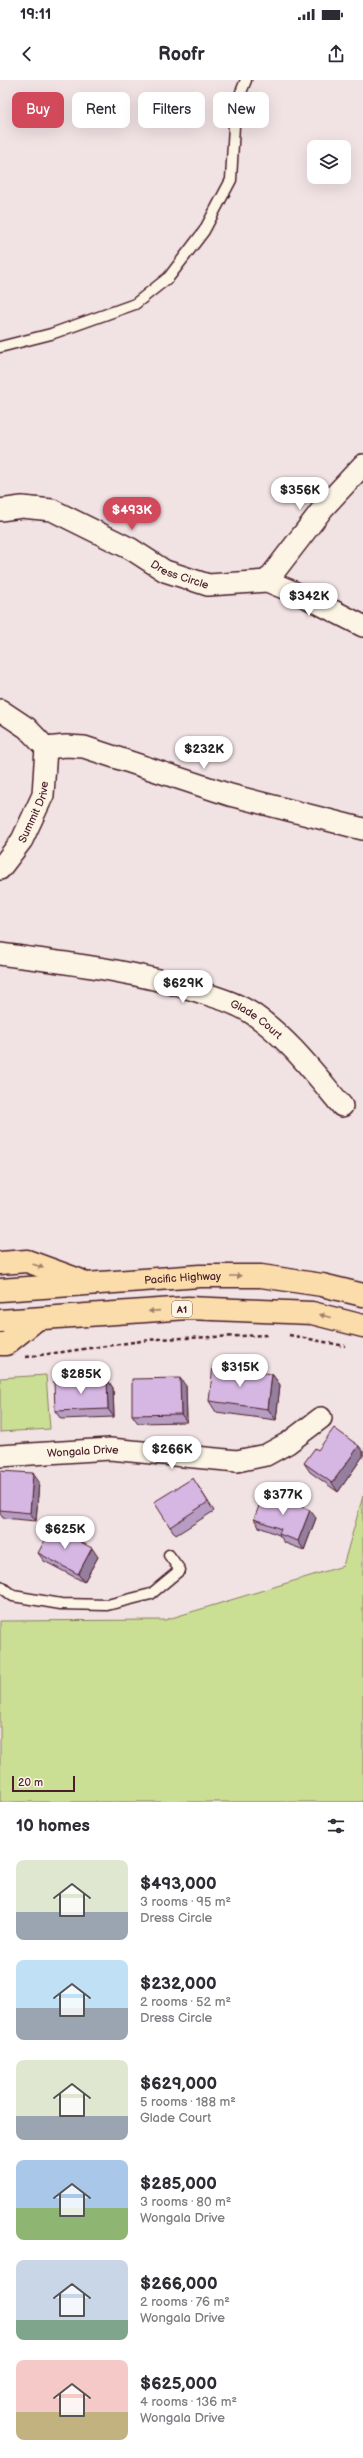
<!DOCTYPE html>
<meta charset="utf-8">
<style>
:root{--surface:#fff;--page:#f7f7f7;--text:#2b2b33;--muted:#7c7c81;--accent:#d1495b}
body{margin:0;font-family:"Balsamiq Sans",sans-serif;background:var(--page);color:var(--text);height:100vh;display:flex;flex-direction:column;font-size:15px;white-space:nowrap}
*{box-sizing:border-box;margin:0}
p{font-size:13px;color:var(--muted)}
.icon{flex:none;width:22px;height:22px;fill:none;stroke:currentColor;stroke-width:2;stroke-linecap:round;stroke-linejoin:round}
.map{position:relative;height:1722px;overflow:hidden}
.side{display:flex;flex-direction:column;background:var(--surface);flex:1}
.side>*{flex:none}
.guide{position:absolute;left:12px;top:12px;width:339px;height:36px;display:flex;gap:8px}
.controls{position:absolute;left:307px;top:60px;display:grid;gap:8px}
.controls a{display:grid;place-items:center;width:44px;height:44px;border-radius:8px;background:var(--surface);box-shadow:0 4px 16px #0002;font-size:20px}
.scale{position:absolute;left:12px;bottom:10px;width:63px;box-sizing:border-box;padding-left:4px;border:2px solid #4a1f2b;border-top:0;font-size:11px;line-height:14px;white-space:nowrap;color:#4a1f2b;-webkit-text-stroke:3px #fcf5e5;paint-order:stroke}
.price{position:absolute;translate:-50% -34px;padding:0 9px;border-radius:14px;background:#fff;color:#222;font-size:13px;line-height:26px;filter:drop-shadow(0 1px 2px #0008)}
.price::after{content:'';position:absolute;left:50%;top:24px;width:12px;height:9px;margin-left:-6px;background:inherit;clip-path:polygon(0 0,100% 0,50% 100%)}
.price.on{background:var(--accent);color:#fff}
ul{padding:0;list-style:none}
li{display:flex;align-items:center;gap:12px;height:100px;padding:0 16px}
li span{display:grid;place-items:center;flex:none;width:112px;height:80px;border-radius:8px;color:#555}
li>.icon{margin-inline-start:auto}
span .icon{width:48px;height:48px;fill:#fffc;stroke-width:1}
li b{font-size:17px}
h2{display:flex;justify-content:space-between;align-items:center;height:48px;padding:0 16px;font-size:17px}
.tag{padding:0 14px;border-radius:8px;background:var(--surface);box-shadow:0 4px 16px #0002;font-size:14px;line-height:36px}
.tag.on{background:var(--accent);color:#fff}
.status{display:flex;justify-content:space-between;align-items:center;height:28px;padding:0 20px;background:var(--surface);direction:ltr}
.status svg{height:11px;fill:currentColor}
header{display:flex;justify-content:space-between;align-items:center;height:52px;padding:0 16px;background:var(--surface);font-size:18px;font-weight:600}
.map>svg:first-child{display:block}
</style>
<div class="status"><b>19:11</b><svg viewBox="0 0 49 12"><path d="M0 12V9h3v3zM5 12V6h3v6zM10 12V3h3v9zM15 12V0h3v12zM26 1h20v11H26zM47 4h2v5h-2z"/></svg></div>
<header><svg class="icon" aria-label="back" viewBox="0 0 24 24"><path d="M15 5l-7 7 7 7"/></svg>Roofr<svg class="icon" aria-label="share" viewBox="0 0 24 24"><path d="M12 15V3M7 8l5-5 5 5M5 13v7h14v-7"/></svg></header>
<div class="map">
<svg width="363" height="1722" viewBox="0 0 363 1722">
<rect width="100%" height="100%" fill="#f1e2e4"/>
<filter id="ink" filterUnits="userSpaceOnUse"><feTurbulence type="fractalNoise" baseFrequency=".025" numOctaves="2"/><feDisplacementMap in="SourceGraphic" scale="8" xChannelSelector="R" yChannelSelector="G"/><feConvolveMatrix kernelMatrix="1 2 1 2 8 2 1 2 1" color-interpolation-filters="sRGB"/></filter>
<g filter="url(#ink)">
<!-- green -->
<g fill="#cadf94" stroke="#8a7f60">
<polygon points="46,1295 50,1349 0,1352 0,1298"/>
<polygon points="363,1416 363,1722 0,1722 0,1541 165,1540 343,1486"/>
</g>
<g fill="none" stroke-linecap="round" stroke-linejoin="round">
<defs>
<g id="lane">
<polyline points="0,267 51,254 135,224 169,197 204,151 231,100 235,27 246,0"/>
<polyline points="0,1506 13,1516 61,1524 107,1525 151,1514 180,1490 169,1475"/>
</g>
<g id="street">
<path id="s1" d="M0,430L22,427L52,430L131,469L165,491L208,505L267,501L308,518L363,546"/>
<polyline points="267,501 324,427 363,385"/>
<polyline points="0,630 27,648 46,668"/>
<polyline points="46,668 66,666 84,667 230,715 363,749"/>
<path id="s2" d="M0,789L22,760L43,715L46,668"/>
<path id="s3" d="M0,874C65,883 131,890 194,910C215,917 235,922 253,934C288,958 315,994 342,1026"/>
<path id="s4" d="M0,1376L110,1369L237,1381L266,1375L288,1363L321,1338"/>
</g>
<g id="highway">
<polyline points="0,1183 27,1181 79,1200"/>
<path id="s5" d="M0,1210L200,1196H261L322,1205L363,1215"/>
<polyline points="0,1241 188,1228 312,1233 363,1246"/>
<polyline points="0,1264 6,1264 36,1240"/>
</g>
</defs>
<!-- lane casing -->
<use href="#lane" stroke="#4a1f2b" stroke-width="13"/>
<!-- street casing -->
<use href="#street" stroke="#4a1f2b" stroke-width="24"/>
<!-- highway casing -->
<use href="#highway" stroke="#4a1f2b" stroke-width="25"/>
<!-- path -->
<g stroke="#4a1f2b" stroke-width="2.5" stroke-dasharray="4 3" stroke-linecap="butt">
<polyline points="289,1255 345,1266"/>
<polyline points="26,1277 156,1259 268,1255"/>
</g>
<!-- lane -->
<use href="#lane" stroke="#fcf5e5" stroke-width="10"/>
<!-- street -->
<use href="#street" stroke="#fcf5e5" stroke-width="21"/>
<!-- highway -->
<use href="#highway" stroke="#faddab" stroke-width="22"/>
</g>
<!-- wall -->
<g fill="#b89dc2" stroke="#4a1f2b">
<polygon points="272,1294 280,1305 276,1340 216,1332 209,1321"/>
<polygon points="107,1299 113,1308 114,1337 61,1339 55,1331"/>
<polygon points="186,1306 187,1342 138,1343 132,1335"/>
<polygon points="318,1370 363,1371 363,1376 338,1412 310,1392 304,1383"/>
<polygon points="0,1391 39,1402 36,1441 3,1438 0,1434"/>
<polygon points="198,1406 214,1431 176,1455 170,1447"/>
<polygon points="316,1438 304,1470 285,1463 279,1455 259,1447 254,1439"/>
<polygon points="38,1473 98,1477 84,1502 44,1481"/>
</g>
<!-- shaded-wall -->
<g fill="#967f9e" stroke="#4a1f2b">
<polygon points="272,1294 280,1305 276,1340 268,1329"/>
<polygon points="180,1298 186,1306 187,1342 181,1334"/>
<polygon points="107,1299 113,1308 114,1337 108,1329"/>
<polygon points="359,1366 363,1371 363,1376 338,1412 332,1403"/>
<polygon points="33,1393 39,1402 36,1441 30,1433"/>
<polygon points="310,1430 316,1438 304,1470 298,1461"/>
<polygon points="92,1468 98,1477 84,1502 78,1494"/>
</g>
<!-- building -->
<g fill="#d6b6e2" stroke="#4a1f2b">
<polygon points="213,1286 272,1294 268,1329 209,1321"/>
<polygon points="180,1298 181,1334 132,1335 132,1299"/>
<polygon points="107,1299 108,1329 55,1331 54,1301"/>
<polygon points="334,1348 359,1366 332,1403 304,1383 315,1368 318,1370"/>
<polygon points="0,1391 33,1393 30,1433 0,1430"/>
<polygon points="193,1398 208,1422 170,1447 154,1422"/>
<polygon points="264,1413 310,1430 298,1461 279,1454 281,1449 254,1439"/>
<polygon points="52,1447 92,1468 78,1494 38,1473"/>
</g>
<!-- one-way arrows -->
<defs><path id="oneway-solid" d="M-6-.8H1V-3.2L6.5 0L1 3.2V.8H-6Z"/></defs>
<g fill="#a27e6b">
<use href="#oneway-solid" transform="translate(38 1186) rotate(20)"/>
<use href="#oneway-solid" transform="translate(236 1196)"/>
<use href="#oneway-solid" transform="translate(154 1231) rotate(176)"/>
<use href="#oneway-solid" transform="translate(325 1236) rotate(-165)"/>
</g>
</g>
<g text-anchor="middle" stroke-width="4" stroke-linejoin="round" paint-order="stroke">
<!-- shield labels -->
<rect fill="#fcf5e5" stroke="#7f5f63" stroke-width="1" x="172" y="1221" width="20" height="16" rx="3"/>
<g font-size="10" font-weight="bold" fill="#4a1f2b">
<text x="182" y="1233">A1</text>
</g>
<!-- street labels -->
<g font-size="11" fill="#4a1f2b" stroke="#fcf5e5">
<text dy="4" stroke="none"><textPath href="#s1" startOffset="196">Dress Circle</textPath></text>
<text dy="4" stroke="none"><textPath href="#s2" startOffset="67">Summit Drive</textPath></text>
<text dy="4" stroke="none"><textPath href="#s3" startOffset="267">Glade Court</textPath></text>
<text dy="4" stroke="none"><textPath href="#s5" startOffset="183">Pacific Highway</textPath></text>
<text dy="4" stroke="none"><textPath href="#s4" startOffset="83">Wongala Drive</textPath></text>
</g>
</g>
</svg>
<div class="controls">
<a><svg class="icon" aria-label="layers" viewBox="0 0 24 24"><path d="M12 4l9 5-9 5-9-5zM3 14l9 5 9-5"/></svg></a>
</div>
<div class="scale">20 m</div>
<b class="price" style="left:300px;top:431px">$356K</b>
<b class="price on" style="left:132px;top:451px">$493K</b>
<b class="price" style="left:309px;top:537px">$342K</b>
<b class="price" style="left:204px;top:690px">$232K</b>
<b class="price" style="left:183px;top:924px">$629K</b>
<b class="price" style="left:240px;top:1308px">$315K</b>
<b class="price" style="left:81px;top:1315px">$285K</b>
<b class="price" style="left:172px;top:1390px">$266K</b>
<b class="price" style="left:283px;top:1436px">$377K</b>
<b class="price" style="left:65px;top:1470px">$625K</b>
<div class="guide">
<a class="tag on">Buy</a>
<a class="tag">Rent</a>
<a class="tag">Filters</a>
<a class="tag">New</a>
</div>
</div>
<section class="side">
<h2>10 homes<svg class="icon" aria-label="filters" viewBox="0 0 24 24"><path d="M4 7h16M4 17h16"/><circle cx="9" cy="7" r="2"/><circle cx="15" cy="17" r="2"/></svg></h2>
<ul>
<li><span style="background:linear-gradient(#dfe7d0 65%,#9aa5b1 0)"><svg class="icon" aria-label="home" viewBox="0 0 24 24"><path d="M3 11l9-7 9 7M6 9v11h12V9"/></svg></span><div><b>$493,000</b><p>3 rooms · 95 m²</p><p>Dress Circle</p></div></li>
<li><span style="background:linear-gradient(#bfe0f5 60%,#9aa5b1 0)"><svg class="icon" aria-label="home" viewBox="0 0 24 24"><path d="M3 11l9-7 9 7M6 9v11h12V9"/></svg></span><div><b>$232,000</b><p>2 rooms · 52 m²</p><p>Dress Circle</p></div></li>
<li><span style="background:linear-gradient(#dfe7d0 70%,#9aa5b1 0)"><svg class="icon" aria-label="home" viewBox="0 0 24 24"><path d="M3 11l9-7 9 7M6 9v11h12V9"/></svg></span><div><b>$629,000</b><p>5 rooms · 188 m²</p><p>Glade Court</p></div></li>
<li><span style="background:linear-gradient(#a9c7e8 60%,#8fb573 0)"><svg class="icon" aria-label="home" viewBox="0 0 24 24"><path d="M3 11l9-7 9 7M6 9v11h12V9"/></svg></span><div><b>$285,000</b><p>3 rooms · 80 m²</p><p>Wongala Drive</p></div></li>
<li><span style="background:linear-gradient(#c9d6e8 75%,#7fa58c 0)"><svg class="icon" aria-label="home" viewBox="0 0 24 24"><path d="M3 11l9-7 9 7M6 9v11h12V9"/></svg></span><div><b>$266,000</b><p>2 rooms · 76 m²</p><p>Wongala Drive</p></div></li>
<li><span style="background:linear-gradient(#f6c9c9 65%,#c2b280 0)"><svg class="icon" aria-label="home" viewBox="0 0 24 24"><path d="M3 11l9-7 9 7M6 9v11h12V9"/></svg></span><div><b>$625,000</b><p>4 rooms · 136 m²</p><p>Wongala Drive</p></div></li>
</ul>
</section>
